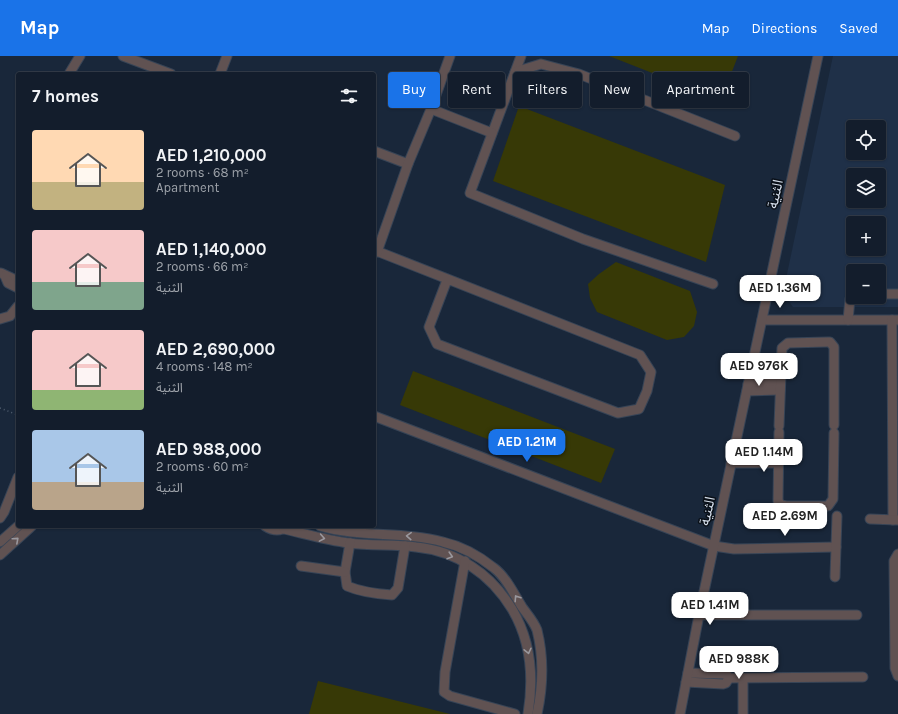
<!DOCTYPE html>
<meta charset="utf-8">
<style>
:root{--surface:#131d2c;--page:#1c2634;--text:#f1f3f6;--muted:#9da2a9;--line:#323b48;--accent:#1a73e8}
body{margin:0;font-family:Karla,"Noto Sans Arabic",sans-serif;background:var(--page);color:var(--text);height:100vh;display:flex;flex-direction:column;font-size:15px;white-space:nowrap}
*{box-sizing:border-box;margin:0}
p{font-size:13px;color:var(--muted)}
.icon{flex:none;width:22px;height:22px;fill:none;stroke:currentColor;stroke-width:2;stroke-linecap:round;stroke-linejoin:round}
.map{position:relative;flex:1;overflow:hidden}
.panel{position:absolute;left:16px;top:16px;width:360px;height:456px;display:flex;flex-direction:column;background:var(--surface);border-radius:4px;box-shadow:0 1px 3px #0004,0 0 0 1px var(--line)}
.panel>*{flex:none}
.banner{position:absolute;left:388px;top:16px;width:380px;height:36px;display:flex;gap:8px}
.buttons{position:absolute;left:846px;top:64px;display:grid;gap:8px}
.buttons a{display:grid;place-items:center;width:40px;height:40px;border-radius:4px;background:var(--surface);box-shadow:0 1px 3px #0004,0 0 0 1px var(--line);font-size:20px}
.price{position:absolute;translate:-50% -34px;padding:0 9px;border-radius:8px;background:#fff;color:#222;font-size:13px;line-height:26px;filter:drop-shadow(0 1px 2px #0008)}
.price::after{content:'';position:absolute;left:50%;top:24px;width:12px;height:9px;margin-left:-6px;background:inherit;clip-path:polygon(0 0,100% 0,50% 100%)}
.price.current{background:var(--accent);color:#fff}
ul{padding:0;list-style:none}
li{display:flex;align-items:center;gap:12px;height:100px;padding:0 16px}
li span{display:grid;place-items:center;flex:none;width:112px;height:80px;border-radius:4px;color:#555}
li>.icon{margin-inline-start:auto}
span .icon{width:48px;height:48px;fill:#fffc;stroke-width:1}
li b{font-size:17px}
h2{display:flex;justify-content:space-between;align-items:center;height:48px;padding:0 16px;font-size:17px}
.chip{padding:0 14px;border-radius:4px;background:var(--surface);box-shadow:0 1px 3px #0004,0 0 0 1px var(--line);font-size:14px;line-height:36px}
.chip.current{background:var(--accent);color:#fff}
header{display:flex;align-items:center;gap:24px;box-sizing:border-box;height:56px;padding:0 20px;background:var(--accent);color:#fff}
header strong{font-size:19px}
nav{display:flex;gap:22px;margin-inline-start:auto;font-size:14px}
.map>svg:first-child{display:block}
</style>
<header>
<strong>Map</strong>
<nav><a>Map</a><a>Directions</a><a>Saved</a></nav>
</header>
<div class="map">
<svg width="898" height="658" viewBox="0 0 898 658">
<rect width="100%" height="100%" fill="#19273a"/>
<!-- built -->
<path fill="#1f3048" fill-rule="evenodd" d="M833,0H898V251H793L783,237ZM853,71H879V97H853ZM853,119H879V145H853ZM853,167H879V193H853ZM853,215H879V241H853Z"/>
<!-- green -->
<g fill="#373906">
<polygon points="609,0 738,0 721,44"/>
<polygon points="519,50 725,129 706,206 493,125"/>
<polygon points="616,206 690,235 697,256 694,270 684,281 667,284 597,256 590,242 588,228 599,218"/>
<polygon points="413,315 615,393 601,427 400,349"/>
<polygon points="318,625 450,658 309,658"/>
</g>
<g fill="none" stroke-linecap="round" stroke-linejoin="round">
<defs>
<g id="minor">
<polyline points="123,0 171,18"/>
<polyline points="521,0 470,137 583,183 713,228"/>
<polyline points="515,16 541,8 579,18 735,80"/>
<polyline points="69,18 80,0"/>
<polyline points="220,18 227,0"/>
<polyline points="431,53 492,77"/>
<polyline points="374,95 408,108"/>
<polyline points="374,194 640,299 651,316 647,335 639,353 618,357 437,288 429,271 447,224"/>
<polyline points="377,196 408,108 431,53 450,0"/>
<polyline points="1,217 18,225"/>
<polyline points="5,220 8,227 18,232"/>
<polyline points="879,238 898,238"/>
<polyline points="0,263 10,260 18,250"/>
<polyline points="762,264 898,264"/>
<polyline points="848,264 850,243 853,239"/>
<polyline points="892,264 893,464"/>
<polyline points="748,328 780,326"/>
<polyline points="747,335 780,334"/>
<polyline points="374,360 714,490 734,493 836,491"/>
<polyline points="779,370 782,292 788,287 827,286 830,286 834,291 834,369"/>
<polyline points="779,376 778,445 781,449 786,450 828,450 833,443 834,377"/>
<polyline points="733,400 778,399"/>
<polyline points="731,407 778,407"/>
<polyline points="0,462 4,456 18,421"/>
<polyline points="870,463 897,464"/>
<path d="M265,470C273,475 280,476 287,470"/>
<path d="M320,470C360,482 403,475 443,486C461,490 479,500 494,512C506,521 514,538 522,551C527,558 534,566 537,574C544,602 543,630 537,658"/>
<path d="M284,473C306,478 327,484 349,487C371,490 394,488 416,491C457,495 491,518 512,553C531,585 534,621 528,658"/>
<polyline points="0,486 18,470"/>
<path d="M350,487L345,516L347,530C361,536 377,538 392,539L398,532L405,490"/>
<polyline points="898,498 894,505 895,612 898,620"/>
<polyline points="0,499 32,470"/>
<polyline points="465,505 445,616 444,636 450,640 515,658"/>
<polyline points="301,510 345,516"/>
<polyline points="835,521 837,460"/>
<polyline points="699,559 857,559"/>
<polyline points="729,622 863,621"/>
<polyline points="686,626 723,628 726,627 729,622 726,618 688,617"/>
<polyline points="680,658 699,559 818,0"/>
<polyline points="743,658 743,622"/>
</g>
</defs>
<!-- minor casing -->
<use href="#minor" stroke="#374456" stroke-width="11"/>
<!-- path -->
<polyline stroke="#525f70" stroke-width="1.5" stroke-dasharray="1 3" stroke-linecap="butt" points="0,352 18,359"/>
<!-- minor -->
<use href="#minor" stroke="#605252" stroke-width="9"/>
</g>
<!-- one-way arrows -->
<defs><path id="oneway-chevron" d="M-2-3.5L2.5 0L-2 3.5" fill="none" stroke-width="1.6" stroke-linecap="round" stroke-linejoin="round"/></defs>
<g stroke="#9a989e">
<use href="#oneway-chevron" transform="translate(409 480) rotate(-177)"/>
<use href="#oneway-chevron" transform="translate(322 482) rotate(10)"/>
<use href="#oneway-chevron" transform="translate(16 484) rotate(-42)"/>
<use href="#oneway-chevron" transform="translate(450 500) rotate(17)"/>
<use href="#oneway-chevron" transform="translate(517 542) rotate(-123)"/>
<use href="#oneway-chevron" transform="translate(528 595) rotate(77)"/>
</g>
<g text-anchor="middle" stroke-width="3" stroke-linejoin="round" paint-order="stroke">
<!-- street labels -->
<g font-size="14" fill="#d5deeb" stroke="#0a1018">
<text transform="translate(775 138) rotate(-78)" y="5">الثنية</text>
<text transform="translate(707 455) rotate(-78)" y="5">الثنية</text>
</g>
</g>
</svg>
<div class="buttons">
<a><svg class="icon" aria-label="locate" viewBox="0 0 24 24"><circle cx="12" cy="12" r="6"/><path d="M12 2v4M12 18v4M2 12h4M18 12h4"/></svg></a>
<a><svg class="icon" aria-label="layers" viewBox="0 0 24 24"><path d="M12 4l9 5-9 5-9-5zM3 14l9 5 9-5"/></svg></a>
<a>+</a>
<a>−</a>
</div>
<b class="price" style="left:780px;top:253px">AED 1.36M</b>
<b class="price" style="left:759px;top:331px">AED 976K</b>
<b class="price current" style="left:527px;top:407px">AED 1.21M</b>
<b class="price" style="left:764px;top:417px">AED 1.14M</b>
<b class="price" style="left:785px;top:481px">AED 2.69M</b>
<b class="price" style="left:710px;top:570px">AED 1.41M</b>
<b class="price" style="left:739px;top:624px">AED 988K</b>
<div class="banner">
<a class="chip current">Buy</a>
<a class="chip">Rent</a>
<a class="chip">Filters</a>
<a class="chip">New</a>
<a class="chip">Apartment</a>
</div>
<section class="panel">
<h2>7 homes<svg class="icon" aria-label="filters" viewBox="0 0 24 24"><path d="M4 7h16M4 17h16"/><circle cx="9" cy="7" r="2"/><circle cx="15" cy="17" r="2"/></svg></h2>
<ul>
<li><span style="background:linear-gradient(#ffd9b3 65%,#c2b280 0)"><svg class="icon" aria-label="home" viewBox="0 0 24 24"><path d="M3 11l9-7 9 7M6 9v11h12V9"/></svg></span><div><b>AED 1,210,000</b><p>2 rooms · 68 m²</p><p>Apartment</p></div></li>
<li><span style="background:linear-gradient(#f6c9c9 65%,#7fa58c 0)"><svg class="icon" aria-label="home" viewBox="0 0 24 24"><path d="M3 11l9-7 9 7M6 9v11h12V9"/></svg></span><div><b>AED 1,140,000</b><p>2 rooms · 66 m²</p><p>الثنية</p></div></li>
<li><span style="background:linear-gradient(#f6c9c9 75%,#8fb573 0)"><svg class="icon" aria-label="home" viewBox="0 0 24 24"><path d="M3 11l9-7 9 7M6 9v11h12V9"/></svg></span><div><b>AED 2,690,000</b><p>4 rooms · 148 m²</p><p>الثنية</p></div></li>
<li><span style="background:linear-gradient(#a9c7e8 65%,#b9a48a 0)"><svg class="icon" aria-label="home" viewBox="0 0 24 24"><path d="M3 11l9-7 9 7M6 9v11h12V9"/></svg></span><div><b>AED 988,000</b><p>2 rooms · 60 m²</p><p>الثنية</p></div></li>
</ul>
</section>
</div>
